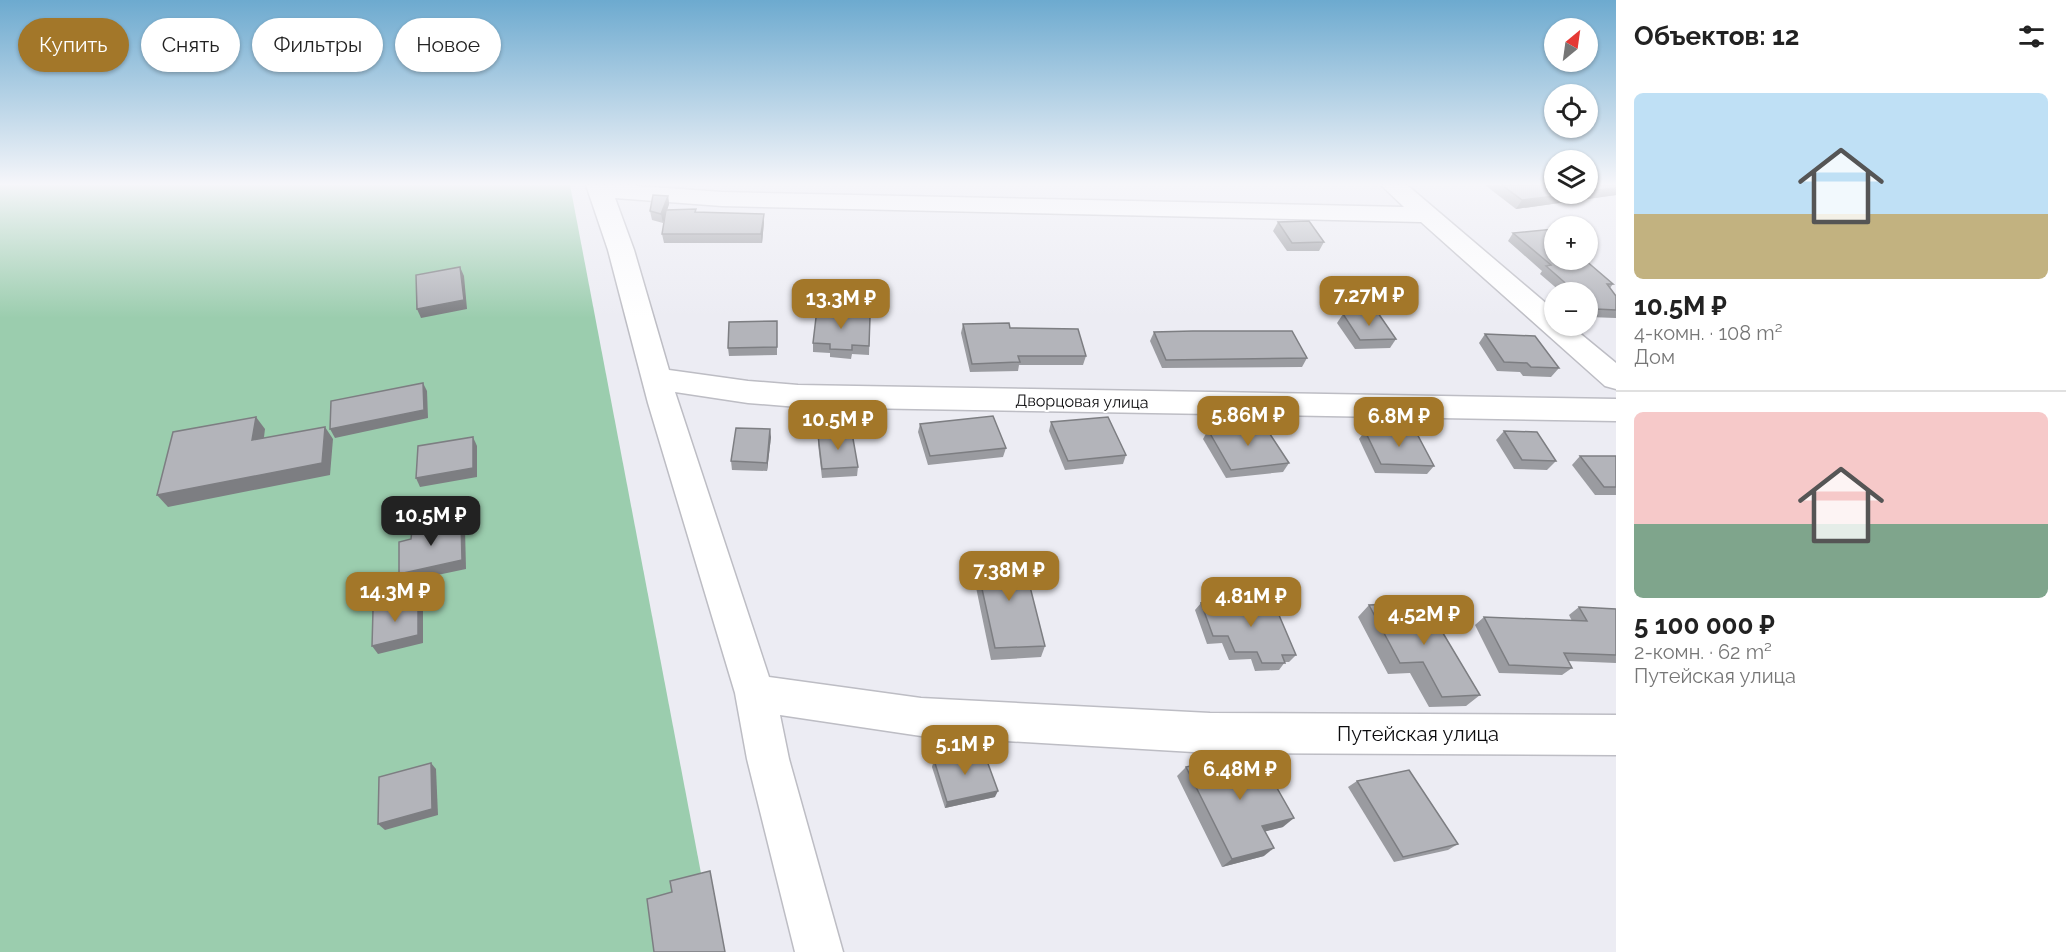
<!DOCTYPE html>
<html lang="ru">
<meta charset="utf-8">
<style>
:root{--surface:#fff;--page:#f2f2f2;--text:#222;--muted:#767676;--line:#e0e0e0;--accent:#a37729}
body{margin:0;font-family:Raleway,sans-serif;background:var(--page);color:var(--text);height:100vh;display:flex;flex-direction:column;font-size:22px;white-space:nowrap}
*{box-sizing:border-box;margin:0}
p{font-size:20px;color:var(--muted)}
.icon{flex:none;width:33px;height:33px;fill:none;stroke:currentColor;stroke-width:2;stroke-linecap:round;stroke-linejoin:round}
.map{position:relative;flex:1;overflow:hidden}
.panel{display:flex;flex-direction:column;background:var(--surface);width:450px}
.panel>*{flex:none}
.guide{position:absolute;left:18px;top:18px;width:570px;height:54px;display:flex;gap:12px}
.needle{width:39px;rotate:29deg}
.fabs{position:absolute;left:1544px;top:18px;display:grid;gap:12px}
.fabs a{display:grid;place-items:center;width:54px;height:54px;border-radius:50%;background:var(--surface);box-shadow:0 2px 4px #0004;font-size:30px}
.price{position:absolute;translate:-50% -51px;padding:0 14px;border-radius:12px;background:var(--accent);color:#fff;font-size:20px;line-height:39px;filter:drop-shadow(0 2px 3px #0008)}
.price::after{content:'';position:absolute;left:50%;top:36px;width:18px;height:14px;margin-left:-9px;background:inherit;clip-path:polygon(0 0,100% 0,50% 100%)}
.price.current{background:#222;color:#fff}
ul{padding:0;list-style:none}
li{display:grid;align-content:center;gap:12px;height:318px;padding:0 18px}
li+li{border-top:2px solid var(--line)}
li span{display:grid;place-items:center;height:186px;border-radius:9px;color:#555}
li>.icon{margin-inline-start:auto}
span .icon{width:108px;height:108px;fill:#fffc;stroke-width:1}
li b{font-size:26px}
h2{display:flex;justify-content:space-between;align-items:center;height:72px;padding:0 18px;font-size:26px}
.tag{padding:0 21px;border-radius:27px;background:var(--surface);box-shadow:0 2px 4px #0004;font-size:21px;line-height:54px}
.tag.current{background:var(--accent);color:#fff}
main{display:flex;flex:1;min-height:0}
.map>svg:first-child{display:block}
</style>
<main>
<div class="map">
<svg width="1616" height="952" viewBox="0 0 1616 952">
<rect width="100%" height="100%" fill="#ececf3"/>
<!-- green -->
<polygon fill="#9bcdae" points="0,185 570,185 716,952 0,952"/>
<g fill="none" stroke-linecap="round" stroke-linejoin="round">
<defs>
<polygon id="minor" points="586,185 625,185 722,192 1404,207 1381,185 1407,185 1554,310 1554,326 1571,326 1616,363 1616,389 1605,386 1421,222 722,206 615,198 634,250 669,370 748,381 798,385 1616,399 1616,421 798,407 748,403 675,392 769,677 921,698 1210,713 1616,715 1616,755 1210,753 921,736 780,715 789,759 843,952 795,952 747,759 735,693 648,403 608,250"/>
</defs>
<!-- minor casing -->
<use href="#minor" stroke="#bdbdc4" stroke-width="3"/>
<!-- minor -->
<use href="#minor" fill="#fff" fill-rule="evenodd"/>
</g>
<!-- wall -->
<g fill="#9a9ba0">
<polygon points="1485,185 1616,185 1616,195 1516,209"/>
<polygon points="668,196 669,204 667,210 696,209 696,212 764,222 762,243 664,243 662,234 665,216 663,223 652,220 650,211"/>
<polygon points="1278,222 1324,242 1319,251 1287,251 1273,231"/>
<polygon points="1513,233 1554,260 1613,284 1610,288 1616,310 1616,318 1589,317 1587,314 1587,292 1561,292 1540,274 1542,271 1508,241"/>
<polygon points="1343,314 1396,339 1390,348 1355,349 1337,323"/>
<polygon points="838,316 870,317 869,355 852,354 851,359 830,357 830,353 813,352 813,343"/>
<polygon points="777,321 777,355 729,356 728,348"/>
<polygon points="963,324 1010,328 1086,356 1083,365 1019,365 1018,371 970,372 961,333"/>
<polygon points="1154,332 1307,358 1302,367 1162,368 1150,341"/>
<polygon points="1485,334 1559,368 1551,377 1523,376 1520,372 1497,371 1479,343"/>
<polygon points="1051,422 1126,455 1123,464 1065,470 1049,431"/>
<polygon points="920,424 1006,448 1003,457 928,465 918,432"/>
<polygon points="1208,430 1289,463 1283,472 1226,478 1203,439"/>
<polygon points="1365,431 1434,466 1427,474 1375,473 1359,439"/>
<polygon points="1504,431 1556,461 1547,470 1514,469 1496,440"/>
<polygon points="818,435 858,467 857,476 822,478 818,444"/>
<polygon points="771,437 767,471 732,470 731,461"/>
<polygon points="1580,456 1616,456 1616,495 1595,495 1572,465"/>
<polygon points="975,557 1045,646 1041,657 991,660 972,568"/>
<polygon points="1201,603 1296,655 1289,662 1285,662 1279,670 1255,671 1251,659 1229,660 1222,643 1207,644 1195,610"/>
<polygon points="1369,605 1480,695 1466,706 1429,707 1410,673 1388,674 1358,617"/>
<polygon points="1579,607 1616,609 1616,663 1568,661 1572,668 1562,675 1499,673 1475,625 1484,617 1572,621 1569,615"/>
<polygon points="934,760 995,797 945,808 932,767"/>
<polygon points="1186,767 1283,827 1265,831 1264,856 1222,867 1177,776"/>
<polygon points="1357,781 1458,844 1448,850 1394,862 1348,787"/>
</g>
<!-- shaded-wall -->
<g fill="#7d7e82">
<polygon points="1616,188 1616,195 1516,209 1522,200 1571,194 1587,194 1587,191"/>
<polygon points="668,196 669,204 663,223 661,214"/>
<polygon points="764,214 764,222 762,243 761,234"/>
<polygon points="460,267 464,276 467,309 421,318 417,309"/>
<polygon points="423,383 427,391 428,418 335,438 330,429"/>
<polygon points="256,417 265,429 262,453 252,440"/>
<polygon points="325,427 333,439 330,475 168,507 157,495"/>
<polygon points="770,429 771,437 767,471 767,463"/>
<polygon points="473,437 477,446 477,477 420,487 416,478"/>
<polygon points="461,520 465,529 466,569 404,582 399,574"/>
<polygon points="418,600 423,608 423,643 378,654 372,646"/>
<polygon points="431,763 436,769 438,815 385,830 378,824"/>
<polygon points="998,791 995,797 945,808 947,802"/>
<polygon points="1294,818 1283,827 1252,835 1262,826"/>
<polygon points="1274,848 1264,856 1222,867 1232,859"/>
</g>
<!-- building -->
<g fill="#b3b4ba" stroke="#7d7e82" stroke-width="1.5">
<polygon points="1502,185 1554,185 1554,194 1571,194 1522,200"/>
<polygon points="1587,185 1616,185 1616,188 1587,191"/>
<polygon points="653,195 668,196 661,214 650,211"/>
<polygon points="696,209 695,212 764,214 761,234 662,234 666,210"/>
<polygon points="1309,221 1324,242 1292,243 1278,222"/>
<polygon points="1554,229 1554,260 1585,260 1613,284 1607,284 1616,296 1616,310 1596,309 1587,297 1587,292 1584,292 1579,287 1571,288 1546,266 1551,265 1513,233"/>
<polygon points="460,267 464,300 417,309 416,275"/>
<polygon points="817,309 838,310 838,316 870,317 869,346 852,345 852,350 830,349 830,344 813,343"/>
<polygon points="1378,313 1396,339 1360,340 1343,314"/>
<polygon points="777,321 777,347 728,348 729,322"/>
<polygon points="1009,323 1010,328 1078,329 1086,356 1018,356 1020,362 972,364 963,324"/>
<polygon points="1193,331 1292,331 1307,358 1166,360 1154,332"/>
<polygon points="1485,334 1535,336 1559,368 1531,367 1527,363 1504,362"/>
<polygon points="423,383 424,410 330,429 331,401"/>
<polygon points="993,416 1006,448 930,456 920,424"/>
<polygon points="256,417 252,440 325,427 322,463 157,495 173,432"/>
<polygon points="1108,417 1126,455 1068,461 1051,422"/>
<polygon points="1264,425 1289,463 1231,470 1208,430"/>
<polygon points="736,428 770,429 767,463 731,461"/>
<polygon points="1365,431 1416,432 1434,466 1381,464"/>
<polygon points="1504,431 1537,432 1556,461 1522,460"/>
<polygon points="852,433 858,467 822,469 818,435"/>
<polygon points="473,437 473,468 416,478 418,446"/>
<polygon points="1580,456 1616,456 1616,487 1604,487"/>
<polygon points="461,520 462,560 399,574 399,542 411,539 412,530"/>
<polygon points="1022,555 1045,646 995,648 975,557"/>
<polygon points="418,600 418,635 372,646 373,610"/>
<polygon points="1273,601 1296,655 1282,655 1285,663 1262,663 1257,652 1235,652 1228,636 1213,636 1201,603"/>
<polygon points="1425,603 1480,695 1442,697 1423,662 1400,663 1369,605"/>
<polygon points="1579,607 1616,609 1616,655 1564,653 1572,668 1509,665 1484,617 1587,621"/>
<polygon points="983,750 998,791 947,802 934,760"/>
<polygon points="1256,751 1294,818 1262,826 1274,848 1232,859 1186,767"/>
<polygon points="431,763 432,809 378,824 379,777"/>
<polygon points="1409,770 1458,844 1403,857 1357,781"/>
<polygon points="710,871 725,952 654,952 647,899 672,892 670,881"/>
</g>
<!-- sky -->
<linearGradient id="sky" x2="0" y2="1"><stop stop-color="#6daacf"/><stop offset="0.58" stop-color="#f6f6fa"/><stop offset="1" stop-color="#f6f6fa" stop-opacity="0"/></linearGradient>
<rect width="1616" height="318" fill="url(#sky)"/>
<g text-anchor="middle" stroke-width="4.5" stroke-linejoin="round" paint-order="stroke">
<!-- street labels -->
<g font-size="16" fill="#0b0b0d" stroke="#fff">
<text transform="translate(1082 401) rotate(1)" y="6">Дворцовая улица</text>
</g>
<!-- near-street labels -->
<g font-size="20" fill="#0b0b0d" stroke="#fff">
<text x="1418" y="741">Путейская улица</text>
</g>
</g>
</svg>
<div class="fabs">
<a><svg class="needle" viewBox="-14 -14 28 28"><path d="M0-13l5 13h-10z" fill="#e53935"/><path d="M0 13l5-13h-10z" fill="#767676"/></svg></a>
<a><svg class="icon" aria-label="locate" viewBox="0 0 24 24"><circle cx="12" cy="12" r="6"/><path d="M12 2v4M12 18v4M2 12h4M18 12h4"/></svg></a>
<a><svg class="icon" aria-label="layers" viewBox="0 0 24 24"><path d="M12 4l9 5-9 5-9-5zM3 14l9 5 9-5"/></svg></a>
<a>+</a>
<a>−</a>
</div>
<b class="price" style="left:1369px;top:327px">7.27M ₽</b>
<b class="price" style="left:841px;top:330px">13.3M ₽</b>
<b class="price" style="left:1248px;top:447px">5.86M ₽</b>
<b class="price" style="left:1399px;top:448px">6.8M ₽</b>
<b class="price" style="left:838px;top:451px">10.5M ₽</b>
<b class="price current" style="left:431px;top:547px">10.5M ₽</b>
<b class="price" style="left:1009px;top:602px">7.38M ₽</b>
<b class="price" style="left:395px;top:623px">14.3M ₽</b>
<b class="price" style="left:1251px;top:628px">4.81M ₽</b>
<b class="price" style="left:1424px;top:646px">4.52M ₽</b>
<b class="price" style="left:965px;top:776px">5.1M ₽</b>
<b class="price" style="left:1240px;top:801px">6.48M ₽</b>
<div class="guide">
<a class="tag current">Купить</a>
<a class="tag">Снять</a>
<a class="tag">Фильтры</a>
<a class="tag">Новое</a>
</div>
</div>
<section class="panel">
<h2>Объектов: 12<svg class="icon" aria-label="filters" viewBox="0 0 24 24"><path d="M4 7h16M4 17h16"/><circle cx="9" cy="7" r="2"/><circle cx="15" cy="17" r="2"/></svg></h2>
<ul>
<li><span style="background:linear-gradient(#bfe0f5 65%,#c2b280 0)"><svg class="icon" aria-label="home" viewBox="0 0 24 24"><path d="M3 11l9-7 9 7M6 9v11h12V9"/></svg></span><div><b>10.5M ₽</b><p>4-комн. · 108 m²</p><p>Дом</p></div></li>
<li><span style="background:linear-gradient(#f6c9c9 60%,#7fa58c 0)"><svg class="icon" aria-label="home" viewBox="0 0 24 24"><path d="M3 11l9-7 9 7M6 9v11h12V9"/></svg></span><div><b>5 100 000 ₽</b><p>2-комн. · 62 m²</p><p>Путейская улица</p></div></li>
</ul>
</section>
</main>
